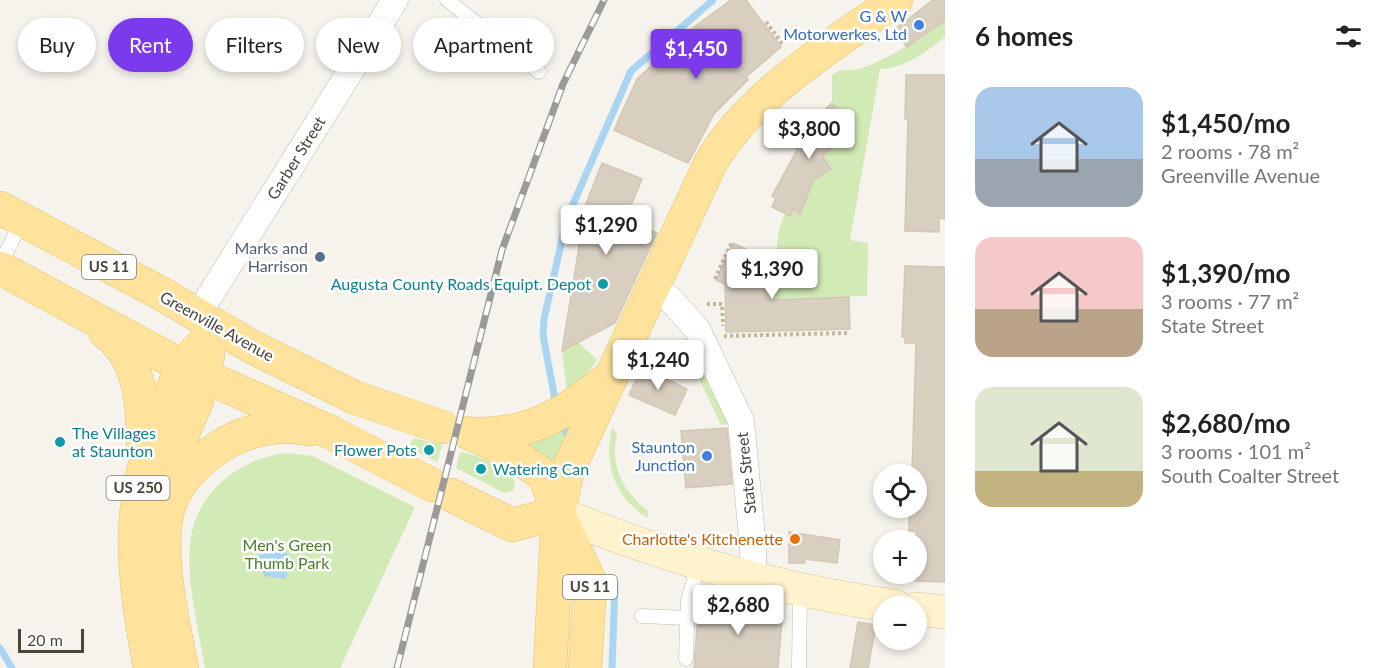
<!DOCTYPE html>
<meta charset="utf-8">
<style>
:root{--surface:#fff;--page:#f2f2f2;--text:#222;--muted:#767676;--accent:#7c3aed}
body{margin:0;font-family:Lato,sans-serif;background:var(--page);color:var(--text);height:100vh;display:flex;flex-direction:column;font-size:22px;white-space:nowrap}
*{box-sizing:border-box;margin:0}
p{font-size:20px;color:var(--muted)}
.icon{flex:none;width:33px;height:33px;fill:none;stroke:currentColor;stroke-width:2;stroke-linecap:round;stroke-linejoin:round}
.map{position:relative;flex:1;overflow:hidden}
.sheet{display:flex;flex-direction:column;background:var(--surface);width:450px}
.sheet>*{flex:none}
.top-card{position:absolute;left:18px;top:18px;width:570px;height:54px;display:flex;gap:12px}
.buttons{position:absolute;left:873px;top:464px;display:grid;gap:12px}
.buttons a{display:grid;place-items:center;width:54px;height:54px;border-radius:50%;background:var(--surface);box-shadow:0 3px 9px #0003;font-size:30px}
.scale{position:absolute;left:18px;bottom:15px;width:66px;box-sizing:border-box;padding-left:6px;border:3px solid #4b4439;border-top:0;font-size:16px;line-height:21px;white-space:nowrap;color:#4b4439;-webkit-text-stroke:4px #fff;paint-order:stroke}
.price{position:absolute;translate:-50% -51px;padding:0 14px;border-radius:6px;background:#fff;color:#222;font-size:20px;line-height:39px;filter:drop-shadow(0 2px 3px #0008)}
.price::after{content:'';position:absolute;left:50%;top:36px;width:18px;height:14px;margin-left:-9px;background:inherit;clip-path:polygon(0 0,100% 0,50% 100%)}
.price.current{background:var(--accent);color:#fff}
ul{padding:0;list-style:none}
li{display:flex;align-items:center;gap:18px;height:150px;padding:0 30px}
li span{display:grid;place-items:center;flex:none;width:168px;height:120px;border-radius:18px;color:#555}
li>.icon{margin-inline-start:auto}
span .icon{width:72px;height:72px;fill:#fffc;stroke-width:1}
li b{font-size:26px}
h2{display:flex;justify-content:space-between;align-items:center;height:72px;padding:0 30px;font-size:26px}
.pill{padding:0 21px;border-radius:27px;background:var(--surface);box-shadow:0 3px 9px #0003;font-size:21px;line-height:54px}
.pill.current{background:var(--accent);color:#fff}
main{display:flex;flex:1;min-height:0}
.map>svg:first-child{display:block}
</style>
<main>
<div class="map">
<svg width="945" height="668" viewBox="0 0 945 668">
<rect width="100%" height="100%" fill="#f6f3ec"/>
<!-- green -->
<g fill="#d2eab5">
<path d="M945,20V37C925,53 905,68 880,69L850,240L868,243L867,296L741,300L771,290L779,230L785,213L790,216L793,209L801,213L813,181L831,169L822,156L850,132L832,104V75C843,67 851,72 863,68C894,56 919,39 945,20Z"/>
<polygon points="688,338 729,424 721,425 684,347 684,340"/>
<polygon points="578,342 597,360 584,378 567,393 562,351"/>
<polygon points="570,425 556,461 550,463 518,440"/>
<path d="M612,428L617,433C610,467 622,490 648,511V518C615,498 603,465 612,428Z"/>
<polygon points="414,438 442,445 437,462 412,449 410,443"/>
<path d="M460,452C478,455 505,465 515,482L513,491L504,493L456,468Z"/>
<path d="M286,453L313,456L415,507L340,668H205C199,630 186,582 190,544C195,493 238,459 286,453Z"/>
</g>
<!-- water -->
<polygon fill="#a9d4f2" points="279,546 293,560 285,579 264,576 258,556"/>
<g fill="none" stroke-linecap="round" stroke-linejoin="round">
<!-- stream -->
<g stroke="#a9d4f2" stroke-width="7">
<polyline points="556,405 543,335 544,319 567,218 631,71 713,0"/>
<polyline points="562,421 566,433"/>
<polyline points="0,648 12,668"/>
<polyline points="612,668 615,584"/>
</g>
</g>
<!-- building -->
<g fill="#d8cfc1" stroke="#d3c7b4" stroke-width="1.5">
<polygon points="731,0 746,0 781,47 746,77 748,80 714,114 688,163 614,130 637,79 694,27"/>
<polygon points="933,0 945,0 945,20 907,47 894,30"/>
<polygon points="906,75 945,75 945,219 939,218 939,232 905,231 908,119 905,119"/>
<polygon points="832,103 851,132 822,156 831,169 813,181 800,214 793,209 790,216 772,207 776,198 772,196 797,150 791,141"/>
<polygon points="602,163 642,179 625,220 657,233 615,323 562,351 586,204"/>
<polygon points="733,243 775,263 770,300 849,297 850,329 726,332 725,284 716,280"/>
<polygon points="905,266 945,267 945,582 916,581 916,531 909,531 909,507 916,507 916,474 912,474 916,343 905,343 905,337 902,337"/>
<polygon points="642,367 687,389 675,415 629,395"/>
<polygon points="727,428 732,484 686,488 681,431"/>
<polygon points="789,532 840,540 837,563 805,559 805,563 789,563"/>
<polygon points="699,601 783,608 778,668 694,668"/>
<polygon points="858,622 876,625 868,668 850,668"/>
</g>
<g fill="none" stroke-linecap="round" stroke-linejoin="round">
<defs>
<g id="service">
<polyline points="447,0 539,72"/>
<polyline points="0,265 22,221"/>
<polyline points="642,616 687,618"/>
<polyline points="686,659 688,600 699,564"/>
<polyline points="799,668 800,590"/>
</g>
<g id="minor">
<polyline points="653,288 670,299 697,329 741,421 753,548 753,580"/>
<polyline points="197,316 395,0"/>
</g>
<g id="secondary">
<path d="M558,513C667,558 778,590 895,606"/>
<polyline points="916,609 945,612"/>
</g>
<g id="primary">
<polyline points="0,208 162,294 254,348 356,398 442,427"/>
<polyline points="0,268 184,367 332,433 432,485"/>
<path d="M105,332C142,358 143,408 143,449"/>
<polyline points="469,433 507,450 545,476 558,513 590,582 585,668"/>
<path d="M474,434C533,435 563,414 608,379"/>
<polyline points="451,495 512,525 558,513"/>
<polyline points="167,497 173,456 197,401 201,374 208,355"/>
<path d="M150,668C132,570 123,501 165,408C171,394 176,378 184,366C194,352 207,340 218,328"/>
<path d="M182,668C173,625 155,545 170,503C180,478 199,460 221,446C247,429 280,423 310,429"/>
<path d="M550,668L558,513L568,470L710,164C748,96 833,45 896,0"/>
</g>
</defs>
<!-- service casing -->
<use href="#service" stroke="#c2bbae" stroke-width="15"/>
<!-- minor casing -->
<use href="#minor" stroke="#c2bbae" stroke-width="27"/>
<!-- secondary casing -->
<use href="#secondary" stroke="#d6c79b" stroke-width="34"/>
<!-- primary casing -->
<use href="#primary" stroke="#e6c16a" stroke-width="34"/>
<!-- path -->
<g stroke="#c4b79f" stroke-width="4" stroke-dasharray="3 3" stroke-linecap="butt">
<polyline points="766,22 784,46"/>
<polyline points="715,279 732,242"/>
<polyline points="707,304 722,304 723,326"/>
<polyline points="724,336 850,333"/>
<polyline points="650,468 683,464"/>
</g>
<!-- service -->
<use href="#service" stroke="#fff" stroke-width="14"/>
<!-- minor -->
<use href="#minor" stroke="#fff" stroke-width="26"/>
<!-- secondary -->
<use href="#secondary" stroke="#fff3cd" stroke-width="33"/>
<!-- primary -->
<use href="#primary" stroke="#ffe39c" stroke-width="33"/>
<defs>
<polyline id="rail" points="397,668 502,250 563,84 604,0"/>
</defs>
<!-- rail casing -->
<use href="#rail" stroke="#9a9a9a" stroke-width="7"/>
<!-- rail -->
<use href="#rail" stroke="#fff" stroke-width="4.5" stroke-dasharray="14" stroke-linecap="butt"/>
</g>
<!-- markers -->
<g fill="#3f7fe0" stroke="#fff" stroke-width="2">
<circle cx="919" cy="25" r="6"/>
<circle cx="707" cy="456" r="6"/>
</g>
<circle fill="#5c6f8a" stroke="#fff" stroke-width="2" cx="320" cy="257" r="6"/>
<g fill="#0f9aa8" stroke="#fff" stroke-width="2">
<circle cx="603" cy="284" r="6"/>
<circle cx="60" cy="442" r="6"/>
<circle cx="429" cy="450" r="6"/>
<circle cx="481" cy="469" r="6"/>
</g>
<circle fill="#e8710a" stroke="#fff" stroke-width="2" cx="795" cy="539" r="6"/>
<g text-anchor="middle" stroke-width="5" stroke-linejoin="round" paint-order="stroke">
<!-- shield labels -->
<g fill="#fff" stroke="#817c74" stroke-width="1.5">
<rect x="82" y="255" width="54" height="24" rx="4.5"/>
<rect x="106.5" y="476" width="63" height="24" rx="4.5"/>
<rect x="563" y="575" width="54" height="24" rx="4.5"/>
</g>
<g font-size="15" font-weight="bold" fill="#4b4439">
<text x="109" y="272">US 11</text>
<text x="138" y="493">US 250</text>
<text x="590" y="592">US 11</text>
</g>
<!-- shop labels -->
<g font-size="16" fill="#366cbe" stroke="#fff" text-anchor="end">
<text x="907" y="22">G &amp; W<tspan x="907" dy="18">Motorwerkes, Ltd</tspan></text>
<text x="695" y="453">Staunton<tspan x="695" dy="18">Junction</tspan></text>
</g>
<!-- street labels -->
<g font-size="16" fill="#4b4439" stroke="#fff">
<text transform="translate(296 158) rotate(-58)" y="6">Garber Street</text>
<text transform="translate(217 326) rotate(29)" y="6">Greenville Avenue</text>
<text transform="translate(746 473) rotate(-96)" y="6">State Street</text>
</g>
<!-- service labels -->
<g font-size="16" fill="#4e5e75" stroke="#fff" text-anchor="end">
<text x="308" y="254">Marks and<tspan x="308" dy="18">Harrison</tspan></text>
</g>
<!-- culture labels -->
<g font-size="16" fill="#0d838f" stroke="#fff" text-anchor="end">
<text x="591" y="290">Augusta County Roads Equipt. Depot</text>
<text x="72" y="439" text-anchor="start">The Villages<tspan x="72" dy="18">at Staunton</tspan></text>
<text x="417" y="456">Flower Pots</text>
<text x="493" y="475" text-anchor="start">Watering Can</text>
</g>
<!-- food labels -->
<g font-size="16" fill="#c56008" stroke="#fff" text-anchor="end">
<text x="783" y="545">Charlotte's Kitchenette</text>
</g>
<!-- park labels -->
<g font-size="16" fill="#4a7f2a" stroke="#fff">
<text x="287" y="551">Men's Green<tspan x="287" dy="18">Thumb Park</tspan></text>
</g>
</g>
</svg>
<div class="buttons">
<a><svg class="icon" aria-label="locate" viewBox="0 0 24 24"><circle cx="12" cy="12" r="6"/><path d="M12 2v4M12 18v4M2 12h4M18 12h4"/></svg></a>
<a>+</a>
<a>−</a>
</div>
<div class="scale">20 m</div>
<b class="price current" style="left:696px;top:80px">$1,450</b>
<b class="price" style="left:809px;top:160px">$3,800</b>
<b class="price" style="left:606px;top:256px">$1,290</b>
<b class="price" style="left:772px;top:300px">$1,390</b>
<b class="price" style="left:658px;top:391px">$1,240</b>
<b class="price" style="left:738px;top:636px">$2,680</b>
<div class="top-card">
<a class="pill">Buy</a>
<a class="pill current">Rent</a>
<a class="pill">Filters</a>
<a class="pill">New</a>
<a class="pill">Apartment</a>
</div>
</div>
<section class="sheet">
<h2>6 homes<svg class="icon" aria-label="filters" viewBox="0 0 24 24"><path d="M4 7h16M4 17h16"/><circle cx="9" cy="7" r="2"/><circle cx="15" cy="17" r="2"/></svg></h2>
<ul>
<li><span style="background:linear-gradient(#a9c7e8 60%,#9aa5b1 0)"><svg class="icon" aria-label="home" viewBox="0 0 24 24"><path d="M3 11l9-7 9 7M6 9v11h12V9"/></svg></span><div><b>$1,450/mo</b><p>2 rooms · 78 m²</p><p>Greenville Avenue</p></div></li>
<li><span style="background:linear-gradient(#f6c9c9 60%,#b9a48a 0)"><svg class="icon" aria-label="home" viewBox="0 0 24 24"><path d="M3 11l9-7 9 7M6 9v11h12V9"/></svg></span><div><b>$1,390/mo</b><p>3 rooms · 77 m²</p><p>State Street</p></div></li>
<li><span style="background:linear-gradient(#dfe7d0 70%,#c2b280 0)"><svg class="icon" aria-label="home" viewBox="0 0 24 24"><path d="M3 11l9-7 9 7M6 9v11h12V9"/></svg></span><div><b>$2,680/mo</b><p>3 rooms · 101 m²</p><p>South Coalter Street</p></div></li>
</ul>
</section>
</main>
